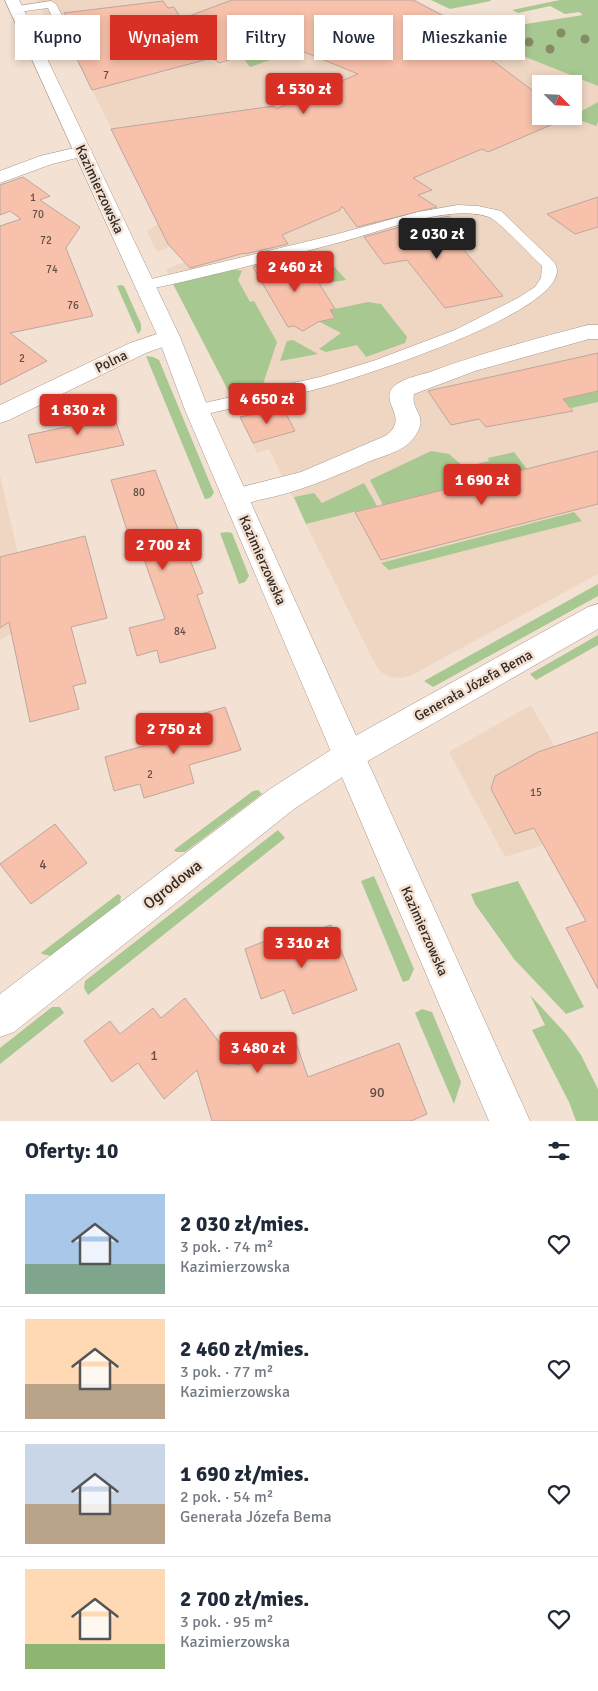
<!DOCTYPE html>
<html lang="pl">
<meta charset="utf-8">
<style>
:root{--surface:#fff;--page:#f2f2f3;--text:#1f2937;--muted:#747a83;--line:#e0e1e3;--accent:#d93025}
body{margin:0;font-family:Signika,sans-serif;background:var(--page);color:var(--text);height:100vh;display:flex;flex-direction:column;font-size:19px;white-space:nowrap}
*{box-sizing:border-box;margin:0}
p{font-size:16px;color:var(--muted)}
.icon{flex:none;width:28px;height:28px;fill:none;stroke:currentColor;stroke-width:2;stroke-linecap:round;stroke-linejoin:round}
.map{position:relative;height:1121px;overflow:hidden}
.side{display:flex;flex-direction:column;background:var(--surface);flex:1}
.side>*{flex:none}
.guide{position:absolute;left:15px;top:15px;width:569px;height:45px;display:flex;gap:10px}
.needle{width:32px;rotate:114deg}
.tools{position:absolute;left:532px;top:75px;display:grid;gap:10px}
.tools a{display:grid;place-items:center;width:50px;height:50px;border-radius:0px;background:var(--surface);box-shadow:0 2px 8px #0003;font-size:25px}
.price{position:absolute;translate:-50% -42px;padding:0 11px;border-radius:5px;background:var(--accent);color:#fff;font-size:16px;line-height:32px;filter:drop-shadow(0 1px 2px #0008)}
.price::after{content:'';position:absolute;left:50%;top:30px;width:15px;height:11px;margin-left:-8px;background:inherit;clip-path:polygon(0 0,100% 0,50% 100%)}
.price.current{background:#222;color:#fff}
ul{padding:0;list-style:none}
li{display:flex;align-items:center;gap:15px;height:125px;padding:0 25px}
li+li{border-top:1px solid var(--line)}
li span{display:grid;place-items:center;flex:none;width:140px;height:100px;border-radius:0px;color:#555}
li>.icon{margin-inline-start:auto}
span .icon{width:60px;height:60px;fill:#fffc;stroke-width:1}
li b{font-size:21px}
h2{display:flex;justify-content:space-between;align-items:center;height:60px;padding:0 25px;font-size:21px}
.tag{padding:0 18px;border-radius:0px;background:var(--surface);box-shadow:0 2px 8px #0003;font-size:18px;line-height:45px}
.tag.current{background:var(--accent);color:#fff}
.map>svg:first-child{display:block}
</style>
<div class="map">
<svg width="598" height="1121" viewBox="0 0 598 1121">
<rect width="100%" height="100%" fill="#f3e1d3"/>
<!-- built -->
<g fill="#eed6c3" fill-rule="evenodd">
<path d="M37,0H416L518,54L598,86V574L410,676L401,678L391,677L381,672L374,662L269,449L257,453L233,401L166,269L211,252L190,238L157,252L147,231L158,224L74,53L68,44H59ZM541,84H574V116H541Z"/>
<polygon points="0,475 33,621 0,640"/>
<polygon points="531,705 582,794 598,828 505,857 449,752"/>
</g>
<!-- green -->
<g fill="#a8c891">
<polygon points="431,0 490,0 491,1 450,9"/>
<polygon points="560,0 598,0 598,86 518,54 483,36 491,33 487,30 583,15 579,12 565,14 550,6 518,13 512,10"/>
<polygon points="240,41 272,57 273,59 250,67 231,43"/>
<polygon points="598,102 598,122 596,126 571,117"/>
<path d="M303,251C325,256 332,263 346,280L315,285L317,280L310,279L301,265L285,268L249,265Z"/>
<polygon points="230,268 242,271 238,280 250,302 254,301 277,342 263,384 229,392 173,284"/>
<polygon points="121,285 124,286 141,324 141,330 138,334 117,286"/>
<polygon points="368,302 381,304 407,337 405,343 366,357 357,345 326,352 319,349 341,333 318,321 335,318 330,310"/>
<polygon points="293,340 318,354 280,361 287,341"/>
<polygon points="146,356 153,357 159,360 214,493 210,498 205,499"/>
<polygon points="598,391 598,402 571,408 563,399"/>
<polygon points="431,451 449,454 464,467 489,461 488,458 514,452 527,469 383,505 370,480"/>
<polygon points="364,483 377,506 306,524 294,497 314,493 322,503"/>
<polygon points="574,512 582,521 389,570 381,563"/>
<polygon points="227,532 232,533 249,576 245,582 239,584 220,533"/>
<polygon points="598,584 598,596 433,687 424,681"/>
<polygon points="598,635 598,645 536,680 530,674"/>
<polygon points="258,790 262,794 185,852 176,852 174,850 253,791"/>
<polygon points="278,830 285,838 88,995 84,988 85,981"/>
<polygon points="374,876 414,969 409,980 403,982 361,881"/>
<polygon points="518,881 584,1007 566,1014 514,959 475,904 471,894"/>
<polygon points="118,894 121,896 120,903 51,956 42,954 41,953"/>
<polygon points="530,995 567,1035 581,1055 598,1089 598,1121 576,1121 569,1102 532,1030 545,1025"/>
<polygon points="52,1007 60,1007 64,1013 0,1064 0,1048"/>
<polygon points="422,1009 432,1012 461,1082 454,1104 415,1013"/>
</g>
<!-- building -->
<g fill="#f7c1ab" stroke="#bca79f">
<polygon points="232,0 413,0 455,22 450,23 505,49 488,57 541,97 541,116 558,116 552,120 558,122 488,152 482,149 413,178 432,190 418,195 437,207 357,227 342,206 340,210 282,235 288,244 245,254 244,253 190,268 168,244 111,129 274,106 276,109 358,74 285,44 219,63 212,58 92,90 74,53 82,52 64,13 163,1 168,8 174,7 181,19"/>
<polygon points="23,177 50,196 40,200 80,227 66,248 93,316 10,333 47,361 0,385 0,226 21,219 10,211 0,215 0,185"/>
<polygon points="598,197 598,227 575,234 547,214"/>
<polygon points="449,216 476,246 463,249 503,296 445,308 407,260 384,264 364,237 414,223"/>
<polygon points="295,256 310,279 317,280 335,309 330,310 335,318 318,322 303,331 294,326 288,327 253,267"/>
<polygon points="598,353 598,391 563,399 573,411 486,427 479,419 451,425 428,391"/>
<polygon points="110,405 124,445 36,463 28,435 71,426 67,414"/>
<polygon points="283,408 295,431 253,443 240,417"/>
<polygon points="598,451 598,504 381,560 355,512"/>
<polygon points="155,470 203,593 197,595 216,648 160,663 157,650 137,656 129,628 165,619 138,542 131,543 111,480"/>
<polygon points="85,536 107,618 71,627 86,683 73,686 79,709 30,722 9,622 0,628 0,557"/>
<polygon points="225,707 241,750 189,765 194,783 144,798 140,784 114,791 105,757 178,736 174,722"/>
<polygon points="598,732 598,989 566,928 586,921 534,828 515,834 491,789 495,776 538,752"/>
<polygon points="55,824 87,863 31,904 0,864"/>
<polygon points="331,925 357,990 293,1014 284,990 261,999 245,949 265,941 274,945"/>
<polygon points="185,998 237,1065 296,1043 308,1077 399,1043 427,1114 411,1121 212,1121 197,1070 164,1099 138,1063 112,1082 84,1041 110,1021 120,1034 153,1008 161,1018"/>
</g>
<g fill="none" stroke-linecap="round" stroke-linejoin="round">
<defs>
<g id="service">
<polygon points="51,1 56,4 78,47 72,50 33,53 31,51 33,49 65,44 48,8 18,12 13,9 18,6"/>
<path d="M458,205L478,206L501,211L554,262C585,306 361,376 331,385C287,398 241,406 197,416L191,414L188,410L191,406L320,377L373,361L455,330L518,298L535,287L541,278L542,266C532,257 498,220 489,217C449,203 378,233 337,243C280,258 222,273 164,286L144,290L139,288L136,285L139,282L330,236L418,212Z"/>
</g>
<g id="minor">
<polygon points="83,146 89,147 92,151 89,155 52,164 0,183 0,171 40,156"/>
<path d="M588,325H598V339H589L475,371L414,394C410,413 432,415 412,440C402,452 382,456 368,462C331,478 299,492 259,500C248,503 238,507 226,503L222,497L226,491L301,472L385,436C413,417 374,400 397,384C405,378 420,375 430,372C481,353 535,339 588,325Z"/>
<polygon points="169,330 177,332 180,337 177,342 146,353 9,420 0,423 0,405 130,343"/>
<polygon points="598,604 598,629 359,766 348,770 337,766 332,756 337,746 588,607"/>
</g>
<polygon id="tertiary" points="348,742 359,746 364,756 359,766 294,809 14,1032 0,1037 0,994 270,789 337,746"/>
<polygon id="secondary" points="5,0 19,0 180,337 209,410 530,1121 489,1121 185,410 158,337"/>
</defs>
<!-- service casing -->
<use href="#service" stroke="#a8978a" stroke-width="1"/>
<!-- minor casing -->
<use href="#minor" stroke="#a8978a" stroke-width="1"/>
<!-- tertiary casing -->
<use href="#tertiary" stroke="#a8978a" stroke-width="1"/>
<!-- secondary casing -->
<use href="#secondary" stroke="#a8978a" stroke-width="1"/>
<!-- service -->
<use href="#service" fill="#fff" fill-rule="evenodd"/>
<!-- minor -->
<use href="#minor" fill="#fff" fill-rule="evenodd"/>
<!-- tertiary -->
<use href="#tertiary" fill="#fff" fill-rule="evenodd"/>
<!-- secondary -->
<use href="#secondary" fill="#fff" fill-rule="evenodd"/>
</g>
<!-- trees -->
<g fill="#848b67">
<circle cx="561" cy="33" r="4.5"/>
<circle cx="585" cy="39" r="4.5"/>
<circle cx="529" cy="42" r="4.5"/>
<circle cx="550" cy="49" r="4.5"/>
</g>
<g text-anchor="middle" stroke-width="5" stroke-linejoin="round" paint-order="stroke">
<!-- number labels -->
<g font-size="11" fill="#624f46">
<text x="106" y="79">7</text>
<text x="33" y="201">1</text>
<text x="38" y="218">70</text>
<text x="46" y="244">72</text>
<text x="52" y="273">74</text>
<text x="73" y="309">76</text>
<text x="22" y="362">2</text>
<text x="139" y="496">80</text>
<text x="180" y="635">84</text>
<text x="150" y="778">2</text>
<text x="536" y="796">15</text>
</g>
<!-- street labels -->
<g font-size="14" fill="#302924" stroke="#f3e1d3">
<text transform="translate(100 189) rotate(65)" y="5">Kazimierzowska</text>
<text transform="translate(111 361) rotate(-26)" y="5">Polna</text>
<text transform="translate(263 560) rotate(66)" y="5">Kazimierzowska</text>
<text transform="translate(473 685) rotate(-29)" y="5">Generała Józefa Bema</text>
<text transform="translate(425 931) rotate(66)" y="5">Kazimierzowska</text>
</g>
<!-- near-number labels -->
<g font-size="14" fill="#624f46">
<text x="43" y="869">4</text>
<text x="154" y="1060">1</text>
<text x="377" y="1097">90</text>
</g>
<!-- near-street labels -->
<g font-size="16" fill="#302924" stroke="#f3e1d3">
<text transform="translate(172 884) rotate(-38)" y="6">Ogrodowa</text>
</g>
</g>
</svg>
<div class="tools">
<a><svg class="needle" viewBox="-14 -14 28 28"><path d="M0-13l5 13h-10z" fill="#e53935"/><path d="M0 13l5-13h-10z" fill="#747a83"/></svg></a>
</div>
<b class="price" style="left:304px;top:115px">1 530 zł</b>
<b class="price current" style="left:437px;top:260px">2 030 zł</b>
<b class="price" style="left:295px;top:293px">2 460 zł</b>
<b class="price" style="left:267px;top:425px">4 650 zł</b>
<b class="price" style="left:78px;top:436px">1 830 zł</b>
<b class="price" style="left:482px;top:506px">1 690 zł</b>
<b class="price" style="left:163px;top:571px">2 700 zł</b>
<b class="price" style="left:174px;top:755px">2 750 zł</b>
<b class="price" style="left:302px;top:969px">3 310 zł</b>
<b class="price" style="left:258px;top:1074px">3 480 zł</b>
<div class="guide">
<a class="tag">Kupno</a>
<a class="tag current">Wynajem</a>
<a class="tag">Filtry</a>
<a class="tag">Nowe</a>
<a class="tag">Mieszkanie</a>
</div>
</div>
<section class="side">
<h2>Oferty: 10<svg class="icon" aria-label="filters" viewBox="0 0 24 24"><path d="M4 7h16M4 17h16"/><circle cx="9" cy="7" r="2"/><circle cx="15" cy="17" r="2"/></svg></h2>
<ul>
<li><span style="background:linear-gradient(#a9c7e8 70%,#7fa58c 0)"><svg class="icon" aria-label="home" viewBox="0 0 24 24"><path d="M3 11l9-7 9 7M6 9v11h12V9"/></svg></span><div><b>2 030 zł/mies.</b><p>3 pok. · 74 m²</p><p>Kazimierzowska</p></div><svg class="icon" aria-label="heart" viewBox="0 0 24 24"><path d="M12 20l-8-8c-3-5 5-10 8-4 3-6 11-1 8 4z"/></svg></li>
<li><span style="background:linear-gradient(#ffd9b3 65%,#b9a48a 0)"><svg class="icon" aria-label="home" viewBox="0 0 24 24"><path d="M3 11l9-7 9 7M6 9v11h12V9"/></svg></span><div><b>2 460 zł/mies.</b><p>3 pok. · 77 m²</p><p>Kazimierzowska</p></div><svg class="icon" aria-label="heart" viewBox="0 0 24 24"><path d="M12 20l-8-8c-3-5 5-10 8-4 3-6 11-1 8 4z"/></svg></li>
<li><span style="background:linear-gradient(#c9d6e8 60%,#b9a48a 0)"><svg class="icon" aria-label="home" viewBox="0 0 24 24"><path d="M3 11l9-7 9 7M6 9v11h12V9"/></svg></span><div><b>1 690 zł/mies.</b><p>2 pok. · 54 m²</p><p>Generała Józefa Bema</p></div><svg class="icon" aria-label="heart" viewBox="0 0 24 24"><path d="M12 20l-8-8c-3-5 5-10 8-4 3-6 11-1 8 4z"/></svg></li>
<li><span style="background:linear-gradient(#ffd9b3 75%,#8fb573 0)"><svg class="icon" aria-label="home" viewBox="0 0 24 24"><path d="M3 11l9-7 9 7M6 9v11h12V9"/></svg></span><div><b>2 700 zł/mies.</b><p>3 pok. · 95 m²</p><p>Kazimierzowska</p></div><svg class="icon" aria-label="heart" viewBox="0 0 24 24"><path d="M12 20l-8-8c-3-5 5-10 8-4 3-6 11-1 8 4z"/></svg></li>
</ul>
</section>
